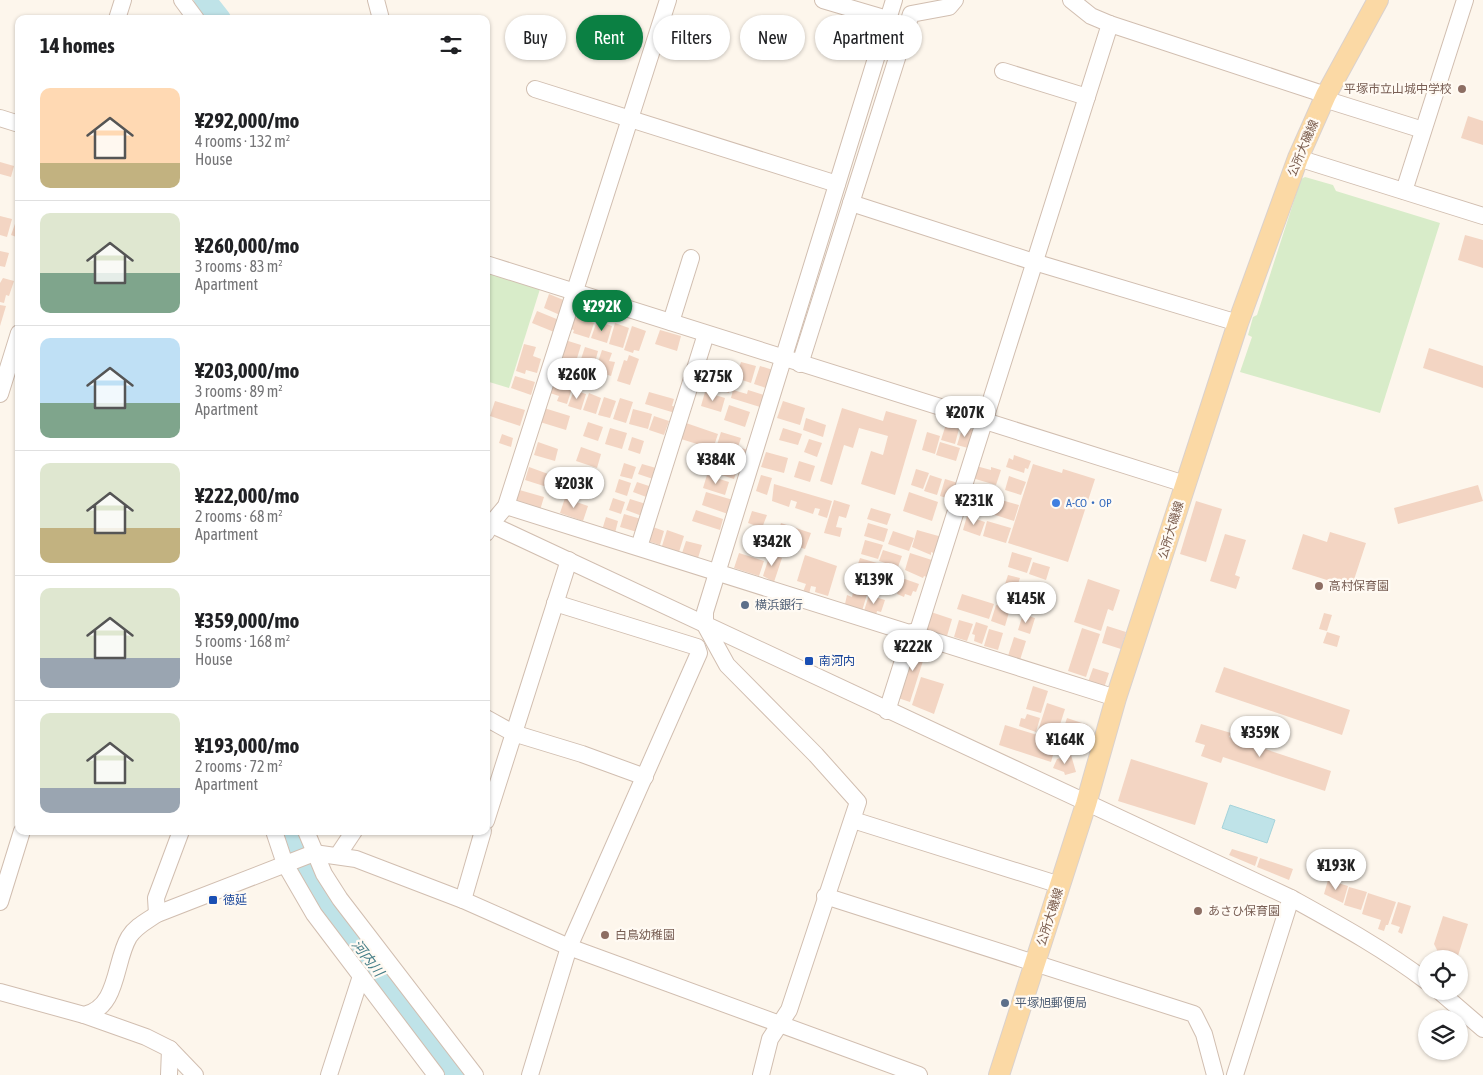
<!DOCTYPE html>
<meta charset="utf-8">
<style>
:root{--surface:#fff;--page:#f2f2f2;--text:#202124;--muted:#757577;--line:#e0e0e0;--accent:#0b8043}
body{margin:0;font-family:"Asap Condensed","Noto Sans JP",sans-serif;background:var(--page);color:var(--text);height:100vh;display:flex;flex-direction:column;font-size:19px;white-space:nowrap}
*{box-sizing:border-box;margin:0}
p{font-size:16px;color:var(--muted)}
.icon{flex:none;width:28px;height:28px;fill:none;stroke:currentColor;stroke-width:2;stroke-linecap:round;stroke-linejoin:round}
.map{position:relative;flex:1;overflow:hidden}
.side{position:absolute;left:15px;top:15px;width:475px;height:820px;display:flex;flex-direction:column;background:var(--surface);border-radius:10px;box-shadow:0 1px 4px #0004}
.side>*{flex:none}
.top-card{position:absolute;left:505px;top:15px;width:475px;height:45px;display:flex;gap:10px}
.tools{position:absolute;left:1418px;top:950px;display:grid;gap:10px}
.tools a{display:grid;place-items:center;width:50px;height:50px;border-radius:50%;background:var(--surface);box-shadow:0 1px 4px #0004;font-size:25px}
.price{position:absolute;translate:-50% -42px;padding:0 11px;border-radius:18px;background:#fff;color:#222;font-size:16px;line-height:32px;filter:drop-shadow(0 1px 2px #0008)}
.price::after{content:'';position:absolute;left:50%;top:30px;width:15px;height:11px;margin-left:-8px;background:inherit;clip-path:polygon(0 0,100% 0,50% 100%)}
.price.active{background:var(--accent);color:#fff}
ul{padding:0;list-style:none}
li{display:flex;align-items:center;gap:15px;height:125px;padding:0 25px}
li+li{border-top:1px solid var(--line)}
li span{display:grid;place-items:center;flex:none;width:140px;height:100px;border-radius:10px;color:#555}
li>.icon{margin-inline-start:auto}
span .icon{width:60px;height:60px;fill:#fffc;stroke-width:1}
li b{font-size:21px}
h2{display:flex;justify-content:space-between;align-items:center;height:60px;padding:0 25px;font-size:21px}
.tag{padding:0 18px;border-radius:22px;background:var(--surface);box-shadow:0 1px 4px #0004;font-size:18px;line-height:45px}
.tag.active{background:var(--accent);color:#fff}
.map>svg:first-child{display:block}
</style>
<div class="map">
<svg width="1483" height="1075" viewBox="0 0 1483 1075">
<rect width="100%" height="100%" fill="#fdf6ec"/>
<!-- green -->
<g fill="#d8ecc9">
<polygon points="1305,177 1333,185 1336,191 1440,223 1380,413 1240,372 1252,337 1248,335 1253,317 1257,315 1301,179"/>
<polygon points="486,272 540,289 509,388 486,381"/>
</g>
<!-- water -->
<polygon fill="#bfe3e8" stroke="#a5d3da" points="1230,805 1275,820 1267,843 1222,828"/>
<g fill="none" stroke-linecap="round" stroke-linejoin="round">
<!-- river -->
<g stroke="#bfe3e8" stroke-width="22">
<polyline points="205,0 220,19"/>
<polyline points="292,831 309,871 328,906 458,1075"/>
</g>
</g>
<!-- building -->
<g fill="#f3d5c3">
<polygon points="1468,116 1483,121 1483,145 1461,138"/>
<polygon points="0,162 14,166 11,177 0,174"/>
<polygon points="0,216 12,219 7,237 0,235"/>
<polygon points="16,221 19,222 19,238 11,235"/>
<polygon points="1465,235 1483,240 1483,268 1458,260"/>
<polygon points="0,251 9,253 5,267 0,266"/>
<polygon points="3,278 14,281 9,296 6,295 4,303 0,302 0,283"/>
<polygon points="549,294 566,301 560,315 544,308"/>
<polygon points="0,305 6,306 0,326"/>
<polygon points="537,311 559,320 554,332 532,323"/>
<polygon points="572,316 594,323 589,338 573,333 574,330 568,328"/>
<polygon points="597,321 612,326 607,343 591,338"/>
<polygon points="615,323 629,328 623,348 609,344"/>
<polygon points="632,326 646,331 639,351 634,350 633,353 624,350"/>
<polygon points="660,330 681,336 677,351 655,344"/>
<polygon points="565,340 581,345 575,365 559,360"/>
<polygon points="524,344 536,347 533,356 541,359 537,373 526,370 525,374 516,371"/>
<polygon points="585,347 598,351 593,370 586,368 587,364 580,362"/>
<polygon points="1429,348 1483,366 1483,388 1423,368"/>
<polygon points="602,350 612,353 609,361 615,362 611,376 595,371"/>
<polygon points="629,355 639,359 630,385 617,381 624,360 627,361"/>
<polygon points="741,362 756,366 751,383 736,378"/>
<polygon points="760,366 773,370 766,388 754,384"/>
<polygon points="716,371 734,376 729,393 711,387"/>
<polygon points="515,376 535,382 531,395 511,388"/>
<polygon points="555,376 574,382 567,404 557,401 559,396 550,393"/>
<polygon points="574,390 586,394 581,410 568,406"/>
<polygon points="733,390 747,394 748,390 764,395 760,407 731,398"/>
<polygon points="649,392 674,399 672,406 678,407 675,413 645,404"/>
<polygon points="705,392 725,398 721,412 701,406"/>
<polygon points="589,393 601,398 596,414 583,410"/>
<polygon points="604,397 616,401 610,418 598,415"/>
<polygon points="620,398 633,402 626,423 613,419"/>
<polygon points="495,401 525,410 520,426 490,416"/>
<polygon points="783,401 805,408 800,425 777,418"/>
<polygon points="729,405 750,412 745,427 724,420"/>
<polygon points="544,408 570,416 566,430 540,422"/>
<polygon points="842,408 883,421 886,411 917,420 895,495 861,484 871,451 883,455 888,436 859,428 853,448 844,445 832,485 820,481"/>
<polygon points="633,409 652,414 648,429 629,424"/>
<polygon points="654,416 669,421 664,435 649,430"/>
<polygon points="806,418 826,425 823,437 803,430"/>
<polygon points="947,421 955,423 954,428 959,429 955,444 941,440"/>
<polygon points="588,422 603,427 598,441 583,436"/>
<polygon points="686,423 718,434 713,449 681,439"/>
<polygon points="610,428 627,433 622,449 605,444"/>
<polygon points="783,428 802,434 798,445 779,440"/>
<polygon points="966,428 974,430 968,448 957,445 962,429 965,431"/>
<polygon points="721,432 741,438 738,447 748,450 746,458 716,448"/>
<polygon points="927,432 940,436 935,454 922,450"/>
<polygon points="502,434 513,438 511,447 499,443"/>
<polygon points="632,437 644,441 640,454 628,450"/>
<polygon points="809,439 822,443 817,457 804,452"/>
<polygon points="538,442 558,449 555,461 534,455"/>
<polygon points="940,442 960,448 956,461 936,455"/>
<polygon points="581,447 601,454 597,468 576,461"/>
<polygon points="766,452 788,458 784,473 761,467"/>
<polygon points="1014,455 1031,461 1028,469 1025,468 1024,473 1006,467 1009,458 1013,460"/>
<polygon points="713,458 735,465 733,472 736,473 734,479 709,471"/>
<polygon points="799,461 815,466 810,482 794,477"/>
<polygon points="624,463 636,467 632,479 620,476"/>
<polygon points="642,464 656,468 653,479 638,474"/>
<polygon points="1033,464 1062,473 1063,469 1095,479 1068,562 1008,543"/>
<polygon points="976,466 991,470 991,467 1001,470 996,485 972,478"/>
<polygon points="529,467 551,475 547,487 525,480"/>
<polygon points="916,469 929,473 923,489 911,485"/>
<polygon points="555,470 569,474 562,498 548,494"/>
<polygon points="573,471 597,479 592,494 568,486"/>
<polygon points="707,475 729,482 725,495 703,488"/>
<polygon points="761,475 772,478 767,495 756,491"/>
<polygon points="930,475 942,479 937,495 924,491"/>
<polygon points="1009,476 1026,482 1021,495 1005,490"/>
<polygon points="619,479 631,483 627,496 615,492"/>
<polygon points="945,479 958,483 953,500 940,496"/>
<polygon points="637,482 652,487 649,498 633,492"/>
<polygon points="774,484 832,501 827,518 818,515 820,509 815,508 813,514 795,508 797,502 791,500 789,507 772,501"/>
<polygon points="1478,485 1483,501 1398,524 1394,508"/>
<polygon points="516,489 544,497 540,510 513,502"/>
<polygon points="706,492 733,500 728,514 702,505"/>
<polygon points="909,492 938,502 932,521 903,511"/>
<polygon points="973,494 991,499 987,512 969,507"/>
<polygon points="565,498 588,506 583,521 560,513"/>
<polygon points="613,498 625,502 621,514 609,510"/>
<polygon points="994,498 1019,505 1014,521 989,513"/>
<polygon points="630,499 646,504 642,516 626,510"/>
<polygon points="834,500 850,505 846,518 839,516 836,527 842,528 840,537 824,533"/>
<polygon points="1196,501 1222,509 1206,562 1180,554"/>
<polygon points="871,508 891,514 887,525 867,519"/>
<polygon points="696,510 723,519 720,530 692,521"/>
<polygon points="752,511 767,515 762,528 748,523"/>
<polygon points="624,514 641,519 637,532 620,527"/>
<polygon points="967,516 985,522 980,536 963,530"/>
<polygon points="606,517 618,521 615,533 602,530"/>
<polygon points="987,521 1011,528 1006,543 983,536"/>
<polygon points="781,523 811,533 805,549 776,540"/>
<polygon points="868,523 888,529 884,542 864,536"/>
<polygon points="653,527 664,531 660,545 648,541"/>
<polygon points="667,530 684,536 679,552 662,546"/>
<polygon points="917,530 942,537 936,554 931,552 931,555 912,547"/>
<polygon points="893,531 914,538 909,551 888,544"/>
<polygon points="1330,532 1366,543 1350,592 1329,585 1330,581 1292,569 1303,534 1327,542"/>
<polygon points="1225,534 1246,540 1235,575 1240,577 1236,589 1210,581"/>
<polygon points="865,540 883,545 878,559 861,554"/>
<polygon points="686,541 702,545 698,558 682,553"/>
<polygon points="883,550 902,556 898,567 879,561"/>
<polygon points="1012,552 1032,558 1027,573 1008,567"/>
<polygon points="739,553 764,561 759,576 734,568"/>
<polygon points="910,553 935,561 929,578 924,576 923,578 905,570"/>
<polygon points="770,554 782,558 774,582 763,576"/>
<polygon points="805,555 837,566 828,596 815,592 816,587 811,586 809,594 803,592 806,584 797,581"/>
<polygon points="860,558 877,563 873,576 856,570"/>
<polygon points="1033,562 1050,567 1046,580 1029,574"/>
<polygon points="876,570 889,574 885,589 872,585"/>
<polygon points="1008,575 1020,578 1015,593 1003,590"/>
<polygon points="857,577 871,581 862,611 845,604 847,595 852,597"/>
<polygon points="902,578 919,584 916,592 913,591 911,596 905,594 904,597 897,594"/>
<polygon points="1088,579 1120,590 1113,611 1108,609 1101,631 1074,622"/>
<polygon points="1030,584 1043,588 1039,602 1026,598"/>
<polygon points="962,594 994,604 989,619 957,609"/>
<polygon points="869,595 885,600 881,612 877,611 876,615 864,611"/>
<polygon points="996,605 1010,609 1005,626 991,621"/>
<polygon points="931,612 952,619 947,636 925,629"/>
<polygon points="1324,613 1332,615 1327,631 1319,629"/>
<polygon points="1023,614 1035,618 1030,634 1018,630"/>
<polygon points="959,620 973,624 967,641 954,637"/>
<polygon points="976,622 988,626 982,644 974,641 975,635 972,634"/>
<polygon points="1107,626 1126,632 1121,649 1102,643"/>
<polygon points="1082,628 1100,634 1086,677 1068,671"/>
<polygon points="989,629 1003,633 998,650 984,646"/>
<polygon points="1327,632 1340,636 1337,647 1323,643"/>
<polygon points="1014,637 1026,641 1020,660 1008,656"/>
<polygon points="916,642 928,645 910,702 898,698"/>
<polygon points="1224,667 1350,710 1342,735 1215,692"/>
<polygon points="1093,668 1109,673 1104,688 1088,682"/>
<polygon points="921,677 944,684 934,714 912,705"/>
<polygon points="1033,686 1048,691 1041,713 1026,709"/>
<polygon points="1047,703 1065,709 1056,737 1038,731"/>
<polygon points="1027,714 1040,718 1036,732 1019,726 1021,718 1025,719"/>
<polygon points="1067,718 1088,725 1082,746 1060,739"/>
<polygon points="1201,724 1231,733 1229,737 1331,771 1325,791 1223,757 1221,763 1201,756 1205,745 1195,742"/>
<polygon points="1005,725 1057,741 1051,762 999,745"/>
<polygon points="1071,755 1076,772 1065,775 1064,772 1053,768 1057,759"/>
<polygon points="1131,759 1208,783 1195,825 1118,801"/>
<polygon points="1232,849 1258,857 1255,866 1229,855"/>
<polygon points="1260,858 1293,869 1289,880 1257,867"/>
<polygon points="1328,880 1348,886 1343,903 1324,894"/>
<polygon points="1349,887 1367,892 1361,910 1344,905"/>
<polygon points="1368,893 1396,902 1388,925 1386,925 1384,931 1378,929 1381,920 1362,914"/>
<polygon points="1398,902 1411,906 1402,934 1398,932 1400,927 1391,924"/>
<polygon points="1443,916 1468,924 1457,959 1436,959 1438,952 1434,944"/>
</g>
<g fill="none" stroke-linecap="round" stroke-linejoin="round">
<defs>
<g id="minor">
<polyline points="182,0 196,19"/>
<polyline points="376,0 381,19"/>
<polyline points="823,0 887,19"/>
<polyline points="1071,0 1091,16 1110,24"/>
<polyline points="117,19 123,0"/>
<polyline points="1003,71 1087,97"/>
<polyline points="535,89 837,184"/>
<polyline points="1324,99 1423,130"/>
<polyline points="0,118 19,124"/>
<polyline points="1298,158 1483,216"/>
<polyline points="1404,191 1465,0"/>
<polyline points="851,203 1034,262 1238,323"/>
<polyline points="486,264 1185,484"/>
<polyline points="671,322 691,258"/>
<polyline points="800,364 911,14 949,7 955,0"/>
<polyline points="0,394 19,333"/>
<polyline points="506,506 1116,698"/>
<path d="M486,522L1291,898C1338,924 1384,949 1426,981"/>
<polyline points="486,533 491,524 506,506 668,0"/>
<polyline points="639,547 706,334"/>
<polyline points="917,634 1110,24 1326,95"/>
<polyline points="887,711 912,632"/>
<polyline points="486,718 513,733 582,754 645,777"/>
<polyline points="853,820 1060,885"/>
<polyline points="486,821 569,560"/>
<polyline points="274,831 285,864 314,914 436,1075"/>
<polyline points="306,831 324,874 340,899 475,1075"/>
<polyline points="338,855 354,831"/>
<polyline points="825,896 1194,1014 1204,1034 1215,1075"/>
<polyline points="463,900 483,831"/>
<polyline points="0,902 22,831"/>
<polyline points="157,914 156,898 181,831"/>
<polyline points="1439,991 1483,1029"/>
<path d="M0,992L84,1015C119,1007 114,962 129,937C136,926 147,921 157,914L314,853L356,859L463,900L569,947L919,1075"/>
<polyline points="84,1015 146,1037 170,1049 195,1075"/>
<polyline points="169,1075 170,1049"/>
<polyline points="329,1075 361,976"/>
<polyline points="530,1075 569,947 699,653 697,647 555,603"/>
<polyline points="761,1075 770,1039 789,1010 858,802 816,755 727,665 705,625 705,612 894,0"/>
<polyline points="1235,1075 1291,898"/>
</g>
<polyline id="major" points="999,1075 1086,804 1116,698 1238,323 1298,158 1326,95 1378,0"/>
</defs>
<!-- minor casing -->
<use href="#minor" stroke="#d1beb0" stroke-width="18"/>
<!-- major casing -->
<use href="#major" stroke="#dad1cd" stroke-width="22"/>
<!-- minor -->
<use href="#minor" stroke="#fff" stroke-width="16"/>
<!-- major -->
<use href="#major" stroke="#fbd9a5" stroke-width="20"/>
</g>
<!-- markers -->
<g fill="#8d6e63" stroke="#fffaf3" stroke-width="2">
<circle cx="1462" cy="89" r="5"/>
<circle cx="1319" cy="586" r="5"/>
<circle cx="1198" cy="911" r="5"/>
<circle cx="605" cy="935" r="5"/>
</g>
<circle fill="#3f7fe0" stroke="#fffaf3" stroke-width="2" cx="1056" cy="503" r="5"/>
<g fill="#5c6f8a" stroke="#fffaf3" stroke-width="2">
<circle cx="745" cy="605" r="5"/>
<circle cx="1005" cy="1003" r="5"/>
</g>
<g fill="#1a4fb4" stroke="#fffaf3" stroke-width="2">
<rect x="804" y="656" width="10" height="10" rx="2.5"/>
<rect x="208" y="895" width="10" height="10" rx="2.5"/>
</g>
<g text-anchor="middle" stroke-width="4.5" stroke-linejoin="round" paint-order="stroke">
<!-- education labels -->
<g font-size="12" fill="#785e54" stroke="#fffaf3" text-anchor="start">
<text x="1452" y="93" text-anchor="end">平塚市立山城中学校</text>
<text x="1329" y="590">高村保育園</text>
<text x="1208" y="915">あさひ保育園</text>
<text x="615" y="939">白鳥幼稚園</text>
</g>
<!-- street labels -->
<g font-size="12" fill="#7a5c4d" stroke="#fffaf3">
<text transform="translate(1303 148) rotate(-67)" y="4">公所大磯線</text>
<text transform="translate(1171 530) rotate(-73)" y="4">公所大磯線</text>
<text transform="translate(1050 917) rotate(-72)" y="4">公所大磯線</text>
</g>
<!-- shop labels -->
<g font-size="12" fill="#366cbe" stroke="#fffaf3" text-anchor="start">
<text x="1066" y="507">A-CO・OP</text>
</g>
<!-- service labels -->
<g font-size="12" fill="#4e5e75" stroke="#fffaf3" text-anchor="start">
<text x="755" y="609">横浜銀行</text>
<text x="1015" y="1007">平塚旭郵便局</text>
</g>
<!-- transit labels -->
<g font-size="12" fill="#164399" stroke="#fffaf3" text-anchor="start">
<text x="819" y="665">南河内</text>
<text x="223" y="904">徳延</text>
</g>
<!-- water labels -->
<g font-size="14" font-style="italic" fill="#437c86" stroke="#fffaf3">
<text transform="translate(368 958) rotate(52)" y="5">河内川</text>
</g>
</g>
</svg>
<div class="tools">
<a><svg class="icon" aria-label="locate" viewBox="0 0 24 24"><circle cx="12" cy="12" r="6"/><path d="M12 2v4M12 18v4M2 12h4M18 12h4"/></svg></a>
<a><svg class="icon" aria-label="layers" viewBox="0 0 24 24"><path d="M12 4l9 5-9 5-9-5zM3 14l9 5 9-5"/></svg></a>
</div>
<b class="price active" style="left:602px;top:332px">¥292K</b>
<b class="price" style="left:577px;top:400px">¥260K</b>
<b class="price" style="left:713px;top:402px">¥275K</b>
<b class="price" style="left:965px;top:438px">¥207K</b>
<b class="price" style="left:716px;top:485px">¥384K</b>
<b class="price" style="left:574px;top:509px">¥203K</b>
<b class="price" style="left:974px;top:526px">¥231K</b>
<b class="price" style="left:772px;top:567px">¥342K</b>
<b class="price" style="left:874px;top:605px">¥139K</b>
<b class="price" style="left:1026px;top:624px">¥145K</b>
<b class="price" style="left:913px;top:672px">¥222K</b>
<b class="price" style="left:1260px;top:758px">¥359K</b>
<b class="price" style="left:1065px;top:765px">¥164K</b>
<b class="price" style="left:1336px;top:891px">¥193K</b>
<div class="top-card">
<a class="tag">Buy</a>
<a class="tag active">Rent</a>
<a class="tag">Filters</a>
<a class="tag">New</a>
<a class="tag">Apartment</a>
</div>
<section class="side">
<h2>14 homes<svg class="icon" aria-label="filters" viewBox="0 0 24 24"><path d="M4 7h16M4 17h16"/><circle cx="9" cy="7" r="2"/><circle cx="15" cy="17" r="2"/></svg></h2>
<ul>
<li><span style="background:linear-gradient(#ffd9b3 75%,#c2b280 0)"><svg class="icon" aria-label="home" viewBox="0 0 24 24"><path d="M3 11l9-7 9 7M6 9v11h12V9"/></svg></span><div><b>¥292,000/mo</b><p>4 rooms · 132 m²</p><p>House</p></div></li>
<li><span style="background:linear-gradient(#dfe7d0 60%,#7fa58c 0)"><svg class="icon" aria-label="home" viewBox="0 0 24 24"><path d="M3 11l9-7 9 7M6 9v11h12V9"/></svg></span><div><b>¥260,000/mo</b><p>3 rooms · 83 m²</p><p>Apartment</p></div></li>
<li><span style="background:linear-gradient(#bfe0f5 65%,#7fa58c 0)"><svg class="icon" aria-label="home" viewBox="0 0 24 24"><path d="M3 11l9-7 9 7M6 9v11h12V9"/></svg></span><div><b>¥203,000/mo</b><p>3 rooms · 89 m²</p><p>Apartment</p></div></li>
<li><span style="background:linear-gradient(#dfe7d0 65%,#c2b280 0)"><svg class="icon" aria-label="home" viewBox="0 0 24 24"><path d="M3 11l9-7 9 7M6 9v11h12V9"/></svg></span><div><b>¥222,000/mo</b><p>2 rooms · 68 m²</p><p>Apartment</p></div></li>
<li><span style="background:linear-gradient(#dfe7d0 70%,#9aa5b1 0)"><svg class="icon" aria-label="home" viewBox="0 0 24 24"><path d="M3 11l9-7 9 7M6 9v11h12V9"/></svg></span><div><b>¥359,000/mo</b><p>5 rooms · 168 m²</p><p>House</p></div></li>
<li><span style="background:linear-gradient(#dfe7d0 75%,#9aa5b1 0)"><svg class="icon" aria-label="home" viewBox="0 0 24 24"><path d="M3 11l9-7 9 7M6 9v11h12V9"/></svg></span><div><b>¥193,000/mo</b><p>2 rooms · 72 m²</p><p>Apartment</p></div></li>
</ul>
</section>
</div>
